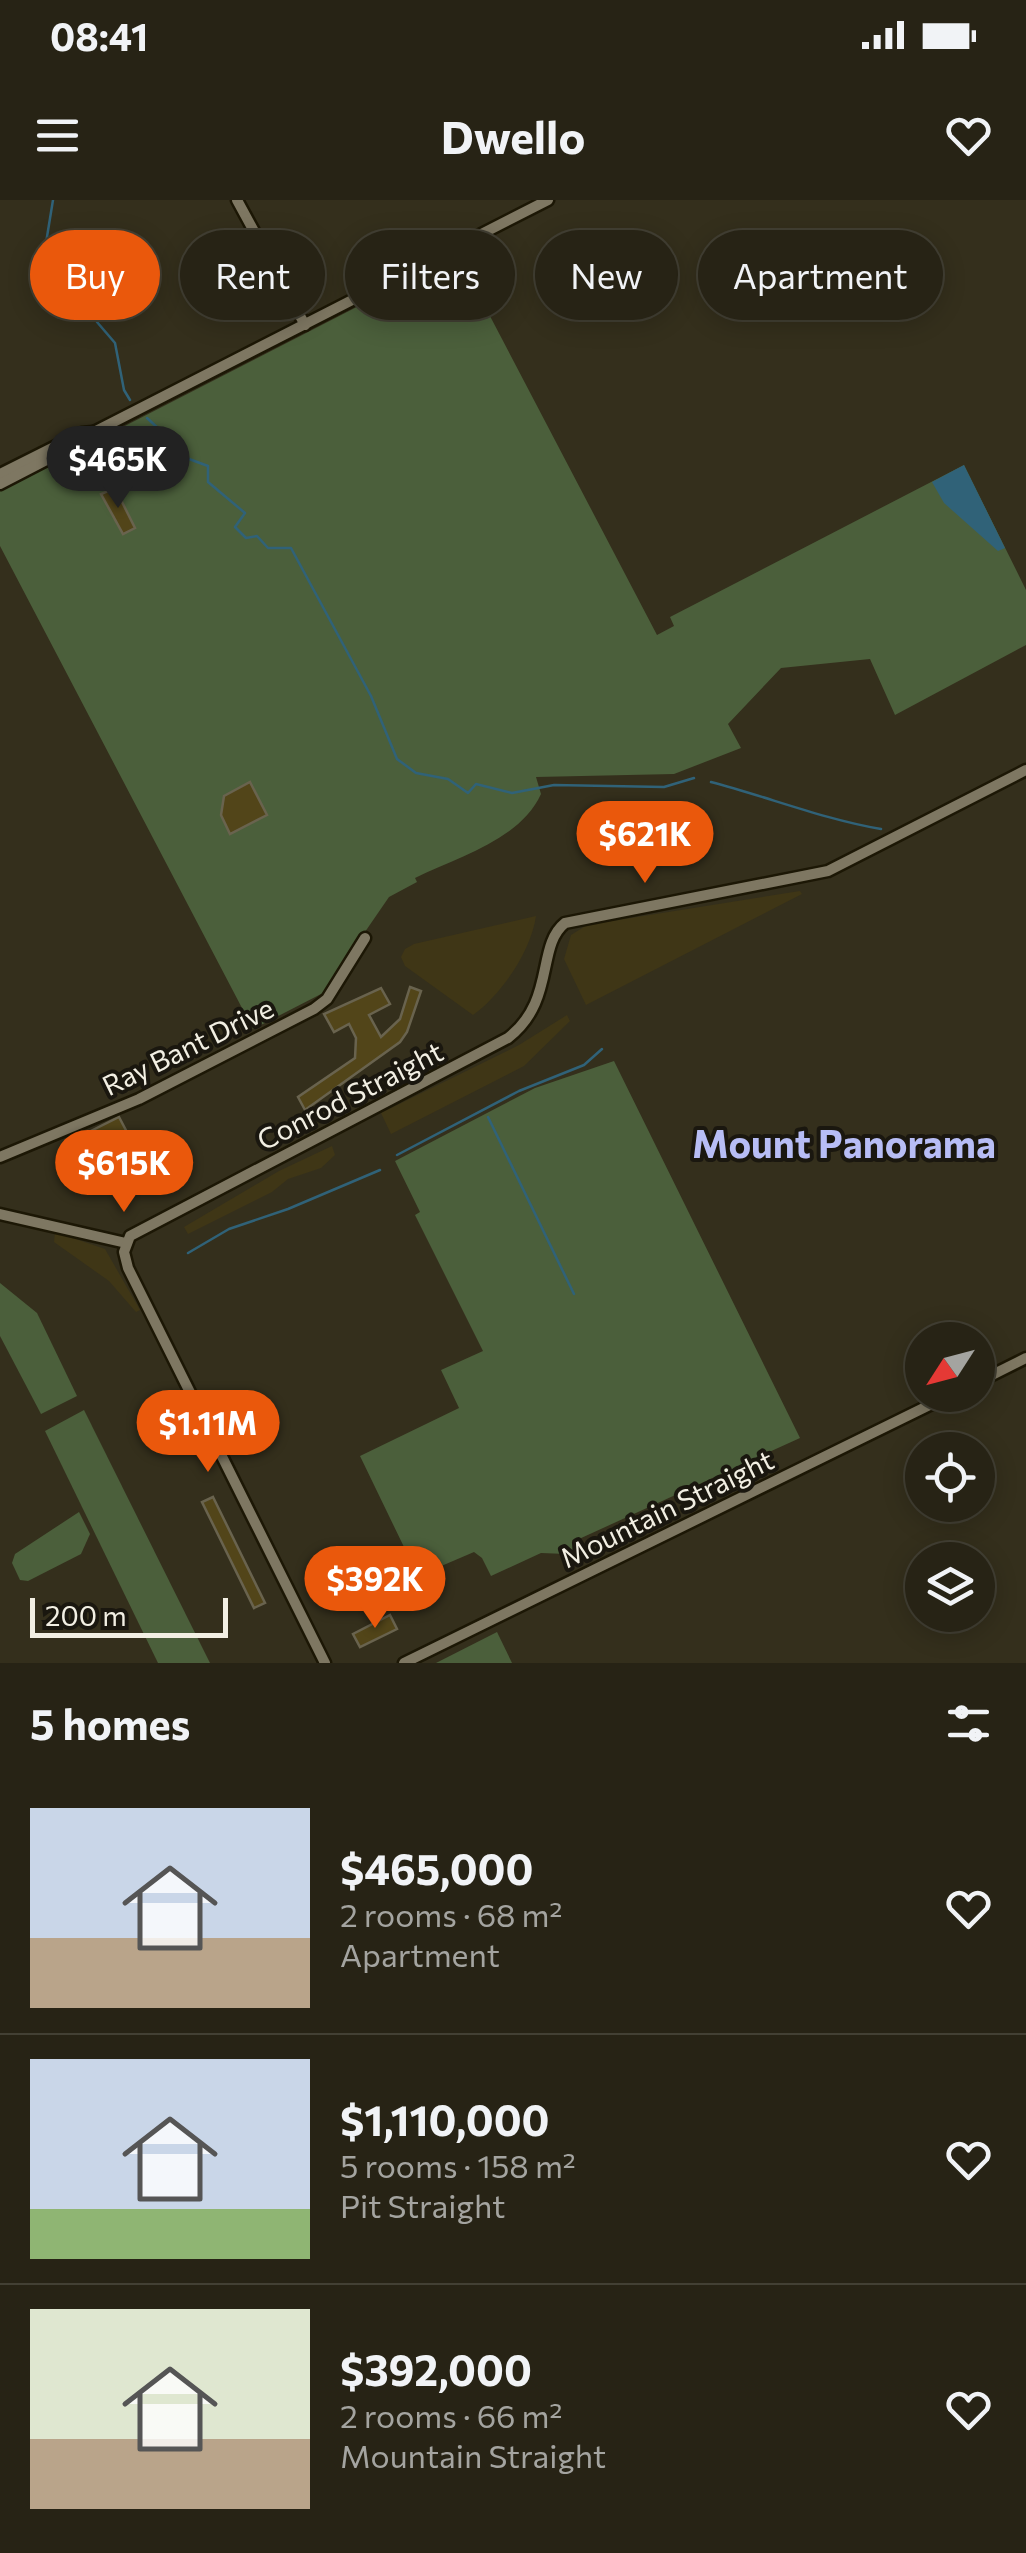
<!DOCTYPE html>
<meta charset="utf-8">
<style>
:root{--surface:#272315;--page:#332f22;--text:#f1f3f6;--muted:#a4a4a0;--line:#434034;--accent:#ea580c}
body{margin:0;font-family:Commissioner,sans-serif;background:var(--page);color:var(--text);height:100vh;display:flex;flex-direction:column;font-size:38px;white-space:nowrap}
*{box-sizing:border-box;margin:0}
p{font-size:32px;color:var(--muted)}
.icon{flex:none;width:55px;height:55px;fill:none;stroke:currentColor;stroke-width:2;stroke-linecap:round;stroke-linejoin:round}
.map{position:relative;height:1463px;overflow:hidden}
.side{display:flex;flex-direction:column;background:var(--surface);flex:1}
.side>*{flex:none}
.banner{position:absolute;left:30px;top:30px;width:968px;height:90px;display:flex;gap:20px}
.needle{width:65px;rotate:234deg}
.fabs{position:absolute;left:905px;top:1122px;display:grid;gap:20px}
.fabs a{display:grid;place-items:center;width:90px;height:90px;border-radius:50%;background:var(--surface);box-shadow:0 5px 25px #0003,0 0 0 2px var(--line);font-size:50px}
.scale{position:absolute;left:30px;bottom:25px;width:198px;box-sizing:border-box;padding-left:10px;border:5px solid #f2efe3;border-top:0;font-size:28px;line-height:35px;white-space:nowrap;color:#f2efe3;-webkit-text-stroke:8px #1a170f;paint-order:stroke}
.price{position:absolute;translate:-50% -85px;padding:0 22px;border-radius:35px;background:var(--accent);color:#fff;font-size:32px;line-height:65px;filter:drop-shadow(0 2px 5px #0008)}
.price::after{content:'';position:absolute;left:50%;top:60px;width:30px;height:22px;margin-left:-15px;background:inherit;clip-path:polygon(0 0,100% 0,50% 100%)}
.price.selected{background:#222;color:#fff}
ul{padding:0;list-style:none}
li{display:flex;align-items:center;gap:30px;height:250px;padding:0 30px}
li+li{border-top:2px solid var(--line)}
li span{display:grid;place-items:center;flex:none;width:280px;height:200px;border-radius:0px;color:#555}
li>.icon{margin-inline-start:auto}
span .icon{width:120px;height:120px;fill:#fffc;stroke-width:1}
li b{font-size:42px}
h2{display:flex;justify-content:space-between;align-items:center;height:120px;padding:0 30px;font-size:42px}
.pill{padding:0 35px;border-radius:45px;background:var(--surface);box-shadow:0 5px 25px #0003,0 0 0 2px var(--line);font-size:35px;line-height:90px}
.pill.selected{background:var(--accent);color:#fff}
.status{display:flex;justify-content:space-between;align-items:center;height:70px;padding:0 50px;background:var(--surface);direction:ltr}
.status svg{height:28px;fill:currentColor}
header{display:flex;justify-content:space-between;align-items:center;height:130px;padding:0 30px;background:var(--surface);font-size:45px;font-weight:700}
.map>svg:first-child{display:block}
</style>
<div class="status"><b>08:41</b><svg viewBox="0 0 49 12"><path d="M0 12V9h3v3zM5 12V6h3v6zM10 12V3h3v9zM15 12V0h3v12zM26 1h20v11H26zM47 4h2v5h-2z"/></svg></div>
<header><svg class="icon" aria-label="menu" viewBox="0 0 24 24"><path d="M4 6h16M4 12h16M4 18h16"/></svg>Dwello<svg class="icon" aria-label="heart" viewBox="0 0 24 24"><path d="M12 20l-8-8c-3-5 5-10 8-4 3-6 11-1 8 4z"/></svg></header>
<div class="map">
<svg width="1026" height="1463" viewBox="0 0 1026 1463">
<rect width="100%" height="100%" fill="#342f1c"/>
<!-- green -->
<g fill="#4b5f3b">
<path d="M458,55L657,435L674,426L670,417L964,265L1026,390V445L895,515L870,459L781,468L728,524L741,548L674,574L536,577L541,594C520,640 459,656 415,678L417,682L389,697L323,793L253,829L0,346V290Z"/>
<polygon points="614,861 800,1238 579,1339 580,1348 566,1354 541,1353 491,1376 482,1358 474,1352 418,1376 360,1256 459,1208 441,1170 483,1151 415,1015 420,1012 395,961 535,888"/>
<polygon points="0,1083 37,1113 77,1196 41,1214 0,1136"/>
<polygon points="84,1210 210,1463 158,1463 45,1231"/>
<polygon points="79,1312 90,1334 81,1354 28,1381 20,1380 12,1363 15,1354"/>
<polygon points="497,1432 512,1463 436,1463"/>
</g>
<!-- sand -->
<g fill="#3f3616">
<polygon points="800,691 802,694 586,805 564,759 571,735 587,725"/>
<path d="M536,716C531,751 502,794 473,815L405,766L401,757L405,749L414,744Z"/>
<polygon points="567,815 570,821 524,866 391,934 381,913 519,845"/>
<polygon points="332,946 335,955 321,968 288,979 272,992 188,1034 184,1027 279,971"/>
<polygon points="55,1032 105,1049 140,1110 136,1112 109,1081 54,1042"/>
</g>
<!-- water -->
<polygon fill="#306278" points="964,265 1005,348 998,351 944,303 932,282"/>
<g fill="none" stroke-linecap="round" stroke-linejoin="round">
<!-- stream -->
<g stroke="#306278" stroke-width="2.5">
<polyline points="53,0 45,49 73,77 97,122 115,143 124,190 130,200"/>
<polyline points="147,218 160,230 170,252 208,266 208,282 245,313 235,327 246,338 257,336 268,348 291,348 371,496 397,559 416,573 448,579 468,593 476,584 512,593 554,585 664,587 694,578"/>
<path d="M711,582C768,597 823,619 881,629"/>
<polyline points="488,917 574,1094"/>
<polyline points="397,955 519,891 584,865 602,849"/>
<polyline points="188,1053 229,1029 288,1009 380,970"/>
</g>
</g>
<!-- building -->
<g fill="#524519" stroke="#69634e" stroke-width="2.5">
<polygon points="115,288 135,328 123,334 101,294"/>
<polygon points="250,582 267,615 230,634 221,615 224,596"/>
<polygon points="410,787 421,791 407,832 400,842 305,910 298,897 355,858 356,838 349,824 334,832 324,814 381,788 390,804 369,815 381,837 400,819"/>
<polygon points="119,917 140,957 128,963 131,968 104,982 101,976 90,982 69,942"/>
<polygon points="213,1297 265,1403 254,1408 202,1302"/>
<polygon points="390,1415 397,1429 360,1447 353,1434"/>
</g>
<g fill="none" stroke-linecap="round" stroke-linejoin="round">
<defs>
<g id="minor">
<polyline points="237,0 305,125"/>
<polyline points="0,274 82,233 93,232"/>
<polyline points="0,284 85,240 94,232 548,0"/>
<polyline points="0,957 139,899 314,809 327,799 365,738"/>
<polyline points="0,1014 126,1043"/>
<polyline points="978,1182 1026,1158"/>
<path d="M325,1463L128,1068L124,1052L130,1036L508,838C556,801 536,746 565,723L828,671L1026,570"/>
<polyline points="404,1463 950,1195"/>
</g>
</defs>
<!-- minor casing -->
<use href="#minor" stroke="#1c1705" stroke-width="15"/>
<!-- minor -->
<use href="#minor" stroke="#7e7762" stroke-width="10"/>
</g>
<g text-anchor="middle" stroke-width="8" stroke-linejoin="round" paint-order="stroke">
<!-- street labels -->
<g font-size="28" fill="#f2efe3" stroke="#1a170f">
<text transform="translate(188 847) rotate(-26)" y="10">Ray Bant Drive</text>
<text transform="translate(350 896) rotate(-27)" y="10">Conrod Straight</text>
<text transform="translate(667 1309) rotate(-26)" y="10">Mountain Straight</text>
</g>
<!-- district labels -->
<g font-size="38" font-weight="bold" fill="#b7bdf5" stroke="#1a170f">
<text x="844" y="958">Mount Panorama</text>
</g>
</g>
</svg>
<div class="fabs">
<a><svg class="needle" viewBox="-14 -14 28 28"><path d="M0-13l5 13h-10z" fill="#e53935"/><path d="M0 13l5-13h-10z" fill="#a4a4a0"/></svg></a>
<a><svg class="icon" aria-label="locate" viewBox="0 0 24 24"><circle cx="12" cy="12" r="6"/><path d="M12 2v4M12 18v4M2 12h4M18 12h4"/></svg></a>
<a><svg class="icon" aria-label="layers" viewBox="0 0 24 24"><path d="M12 4l9 5-9 5-9-5zM3 14l9 5 9-5"/></svg></a>
</div>
<div class="scale">200 m</div>
<b class="price selected" style="left:118px;top:311px">$465K</b>
<b class="price" style="left:645px;top:686px">$621K</b>
<b class="price" style="left:124px;top:1015px">$615K</b>
<b class="price" style="left:208px;top:1275px">$1.11M</b>
<b class="price" style="left:375px;top:1431px">$392K</b>
<div class="banner">
<a class="pill selected">Buy</a>
<a class="pill">Rent</a>
<a class="pill">Filters</a>
<a class="pill">New</a>
<a class="pill">Apartment</a>
</div>
</div>
<section class="side">
<h2>5 homes<svg class="icon" aria-label="filters" viewBox="0 0 24 24"><path d="M4 7h16M4 17h16"/><circle cx="9" cy="7" r="2"/><circle cx="15" cy="17" r="2"/></svg></h2>
<ul>
<li><span style="background:linear-gradient(#c9d6e8 65%,#b9a48a 0)"><svg class="icon" aria-label="home" viewBox="0 0 24 24"><path d="M3 11l9-7 9 7M6 9v11h12V9"/></svg></span><div><b>$465,000</b><p>2 rooms · 68 m²</p><p>Apartment</p></div><svg class="icon" aria-label="heart" viewBox="0 0 24 24"><path d="M12 20l-8-8c-3-5 5-10 8-4 3-6 11-1 8 4z"/></svg></li>
<li><span style="background:linear-gradient(#c9d6e8 75%,#8fb573 0)"><svg class="icon" aria-label="home" viewBox="0 0 24 24"><path d="M3 11l9-7 9 7M6 9v11h12V9"/></svg></span><div><b>$1,110,000</b><p>5 rooms · 158 m²</p><p>Pit Straight</p></div><svg class="icon" aria-label="heart" viewBox="0 0 24 24"><path d="M12 20l-8-8c-3-5 5-10 8-4 3-6 11-1 8 4z"/></svg></li>
<li><span style="background:linear-gradient(#dfe7d0 65%,#b9a48a 0)"><svg class="icon" aria-label="home" viewBox="0 0 24 24"><path d="M3 11l9-7 9 7M6 9v11h12V9"/></svg></span><div><b>$392,000</b><p>2 rooms · 66 m²</p><p>Mountain Straight</p></div><svg class="icon" aria-label="heart" viewBox="0 0 24 24"><path d="M12 20l-8-8c-3-5 5-10 8-4 3-6 11-1 8 4z"/></svg></li>
</ul>
</section>
